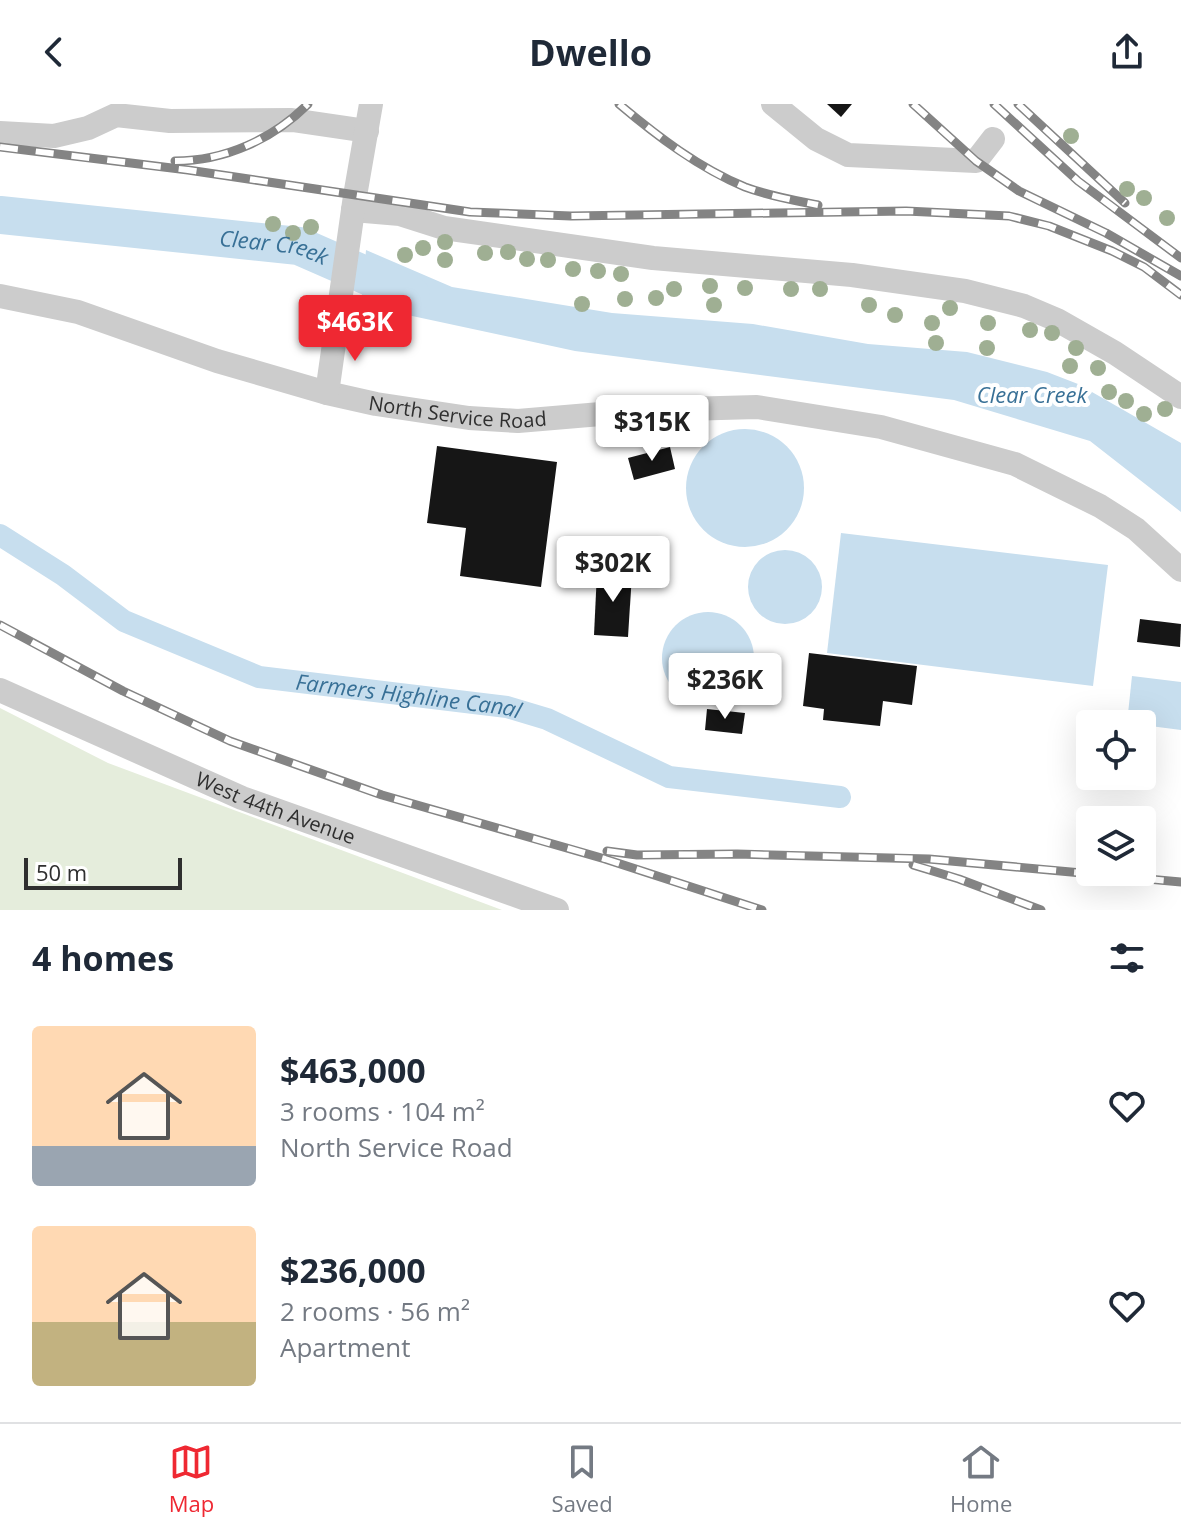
<!DOCTYPE html>
<meta charset="utf-8">
<style>
:root{--surface:#fff;--page:#f2f2f3;--text:#1f2937;--muted:#747a83;--line:#e0e1e3;--accent:#ef2832}
body{margin:0;font-family:"Open Sans",sans-serif;background:var(--page);color:var(--text);height:100vh;display:flex;flex-direction:column;font-size:30px;white-space:nowrap}
*{box-sizing:border-box;margin:0}
p{font-size:26px;color:var(--muted)}
.icon{flex:none;width:44px;height:44px;fill:none;stroke:currentColor;stroke-width:2;stroke-linecap:round;stroke-linejoin:round}
.map{position:relative;height:806px;overflow:hidden}
.panel{display:flex;flex-direction:column;background:var(--surface);flex:1}
.panel>*{flex:none}
.tools{position:absolute;left:1076px;top:606px;display:grid;gap:16px}
.tools a{display:grid;place-items:center;width:80px;height:80px;border-radius:8px;background:var(--surface);box-shadow:0 8px 32px #0002;font-size:40px}
.scale{position:absolute;left:24px;bottom:20px;width:158px;box-sizing:border-box;padding-left:8px;border:4px solid #2f2f2f;border-top:0;font-size:22px;line-height:28px;white-space:nowrap;color:#2f2f2f;-webkit-text-stroke:6px #fff;paint-order:stroke}
.price{position:absolute;translate:-50% -68px;padding:0 18px;border-radius:8px;background:#fff;color:#222;font-size:26px;line-height:52px;filter:drop-shadow(0 2px 4px #0008)}
.price::after{content:'';position:absolute;left:50%;top:48px;width:24px;height:18px;margin-left:-12px;background:inherit;clip-path:polygon(0 0,100% 0,50% 100%)}
.price.on{background:var(--accent);color:#fff}
ul{padding:0;list-style:none}
li{display:flex;align-items:center;gap:24px;height:200px;padding:0 32px}
li span{display:grid;place-items:center;flex:none;width:224px;height:160px;border-radius:8px;color:#555}
li>.icon{margin-inline-start:auto}
span .icon{width:96px;height:96px;fill:#fffc;stroke-width:1}
li b{font-size:34px}
h2{display:flex;justify-content:space-between;align-items:center;height:96px;padding:0 32px;font-size:34px}
header{display:flex;justify-content:space-between;align-items:center;height:104px;padding:0 32px;background:var(--surface);font-size:36px;font-weight:700}
.tabs{display:flex;justify-content:space-around;align-items:center;height:112px;border-top:2px solid var(--line);background:var(--surface);font-size:22px;color:var(--muted)}
.tabs a{display:grid;justify-items:center;gap:4px}
.tabs .on{color:var(--accent)}
.map>svg:first-child{display:block}
</style>
<header><svg class="icon" aria-label="back" viewBox="0 0 24 24"><path d="M15 5l-7 7 7 7"/></svg>Dwello<svg class="icon" aria-label="share" viewBox="0 0 24 24"><path d="M12 15V3M7 8l5-5 5 5M5 13v7h14v-7"/></svg></header>
<div class="map">
<svg width="1181" height="806" viewBox="0 0 1181 806">
<rect width="100%" height="100%" fill="#fff"/>
<!-- green -->
<polygon fill="#e5eddc" points="0,604 108,659 502,806 0,806"/>
<!-- water -->
<g fill="#c7deee">
<polygon points="366,146 452,183 612,209 753,220 868,240 967,248 1047,268 1078,280 1181,339 1181,408 1090,337 954,296 575,247 361,201"/>
<circle cx="745" cy="384" r="59"/>
<polygon points="841,429 1108,461 1093,582 827,549"/>
<circle cx="785" cy="483" r="37"/>
<circle cx="708" cy="554" r="46"/>
<polygon points="1132,572 1181,578 1181,626 1127,619"/>
</g>
<g fill="none" stroke-linecap="round" stroke-linejoin="round">
<!-- canal -->
<path stroke="#c7deee" stroke-width="22" id="s1" d="M0,431L63,471L124,517L259,573L507,603L547,615L669,673L840,693"/>
<!-- river -->
<path stroke="#c7deee" stroke-width="38" id="s2" d="M0,111L299,142L411,191"/>
</g>
<!-- building -->
<g fill="#161616">
<polygon points="827,0 852,0 841,13"/>
<polygon points="437,342 557,358 541,483 460,472 466,424 427,419"/>
<polygon points="670,343 675,365 634,376 628,354"/>
<polygon points="597,468 632,470 628,533 594,531"/>
<polygon points="1140,515 1181,520 1180,543 1137,538"/>
<polygon points="809,549 917,562 912,601 883,597 880,622 823,616 824,605 803,602"/>
<polygon points="707,605 745,609 742,630 705,626"/>
</g>
<g fill="none" stroke-linecap="round" stroke-linejoin="round">
<!-- minor -->
<g stroke="#ccc" stroke-width="24">
<polyline points="773,0 816,35 848,51 976,57 993,35"/>
<polyline points="0,29 54,32 88,24 116,11 170,17 292,16 367,27"/>
<polyline points="353,106 400,110 444,124 653,154 852,171 965,187 1024,202 1057,216 1115,249 1181,293"/>
<path id="s3" d="M0,192L78,208L217,257L327,289L376,300L469,314L518,317L648,306L757,303L881,323L1015,360L1100,402L1136,425L1181,466"/>
<polyline points="327,289 355,92 371,0"/>
<path id="s4" d="M0,586L242,694L557,806"/>
</g>
<defs>
<g id="rail">
<path d="M619,0C657,32 699,64 745,83C769,92 793,96 818,101"/>
<polyline points="913,0 976,57 1019,87 1106,129 1181,172"/>
<polyline points="994,0 1078,77 1181,154"/>
<polyline points="1018,0 1125,99"/>
<polyline points="0,43 188,66 470,108 571,112 906,107 1009,112 1049,122 1112,147 1144,163 1181,191"/>
<path d="M175,57C225,57 273,35 308,0"/>
<polyline points="0,521 123,587 230,637 382,691 605,755 762,806"/>
<polyline points="607,747 637,751 737,750 929,755 1181,778"/>
<polyline points="913,761 959,775 1041,806"/>
</g>
</defs>
<!-- rail casing -->
<use href="#rail" stroke="#848484" stroke-width="9"/>
<!-- rail -->
<use href="#rail" stroke="#fff" stroke-width="6" stroke-dasharray="18" stroke-linecap="butt"/>
</g>
<!-- trees -->
<g fill="#9faf93">
<circle cx="1071" cy="32" r="8"/>
<circle cx="1127" cy="85" r="8"/>
<circle cx="1144" cy="94" r="8"/>
<circle cx="1167" cy="114" r="8"/>
<circle cx="273" cy="120" r="8"/>
<circle cx="311" cy="123" r="8"/>
<circle cx="293" cy="129" r="8"/>
<circle cx="445" cy="138" r="8"/>
<circle cx="423" cy="144" r="8"/>
<circle cx="508" cy="148" r="8"/>
<circle cx="485" cy="149" r="8"/>
<circle cx="405" cy="151" r="8"/>
<circle cx="527" cy="155" r="8"/>
<circle cx="445" cy="156" r="8"/>
<circle cx="548" cy="156" r="8"/>
<circle cx="573" cy="165" r="8"/>
<circle cx="598" cy="167" r="8"/>
<circle cx="621" cy="170" r="8"/>
<circle cx="710" cy="182" r="8"/>
<circle cx="745" cy="184" r="8"/>
<circle cx="674" cy="185" r="8"/>
<circle cx="791" cy="185" r="8"/>
<circle cx="820" cy="185" r="8"/>
<circle cx="656" cy="194" r="8"/>
<circle cx="625" cy="195" r="8"/>
<circle cx="582" cy="200" r="8"/>
<circle cx="714" cy="201" r="8"/>
<circle cx="869" cy="201" r="8"/>
<circle cx="950" cy="204" r="8"/>
<circle cx="895" cy="211" r="8"/>
<circle cx="932" cy="219" r="8"/>
<circle cx="988" cy="219" r="8"/>
<circle cx="1030" cy="226" r="8"/>
<circle cx="1052" cy="229" r="8"/>
<circle cx="936" cy="239" r="8"/>
<circle cx="987" cy="244" r="8"/>
<circle cx="1076" cy="244" r="8"/>
<circle cx="1070" cy="262" r="8"/>
<circle cx="1098" cy="264" r="8"/>
<circle cx="1109" cy="288" r="8"/>
<circle cx="1126" cy="297" r="8"/>
<circle cx="1165" cy="305" r="8"/>
<circle cx="1144" cy="310" r="8"/>
</g>
<g text-anchor="middle" stroke-width="8" stroke-linejoin="round" paint-order="stroke">
<!-- street labels -->
<g font-size="20" fill="#2f2f2f" stroke="#fff">
<text dy="7" stroke="none"><textPath href="#s3" startOffset="474">North Service Road</textPath></text>
<text dy="7" stroke="none"><textPath href="#s4" startOffset="300">West 44th Avenue</textPath></text>
</g>
<!-- water labels -->
<g font-size="22" font-style="italic" fill="#387096" stroke="#fff">
<text dy="8" stroke="none"><textPath href="#s2" startOffset="276">Clear Creek</textPath></text>
<text x="1032" y="299">Clear Creek</text>
<text dy="8" stroke="none"><textPath href="#s1" startOffset="448">Farmers Highline Canal</textPath></text>
</g>
</g>
</svg>
<div class="tools">
<a><svg class="icon" aria-label="locate" viewBox="0 0 24 24"><circle cx="12" cy="12" r="6"/><path d="M12 2v4M12 18v4M2 12h4M18 12h4"/></svg></a>
<a><svg class="icon" aria-label="layers" viewBox="0 0 24 24"><path d="M12 4l9 5-9 5-9-5zM3 14l9 5 9-5"/></svg></a>
</div>
<div class="scale">50 m</div>
<b class="price on" style="left:355px;top:259px">$463K</b>
<b class="price" style="left:652px;top:359px">$315K</b>
<b class="price" style="left:613px;top:500px">$302K</b>
<b class="price" style="left:725px;top:617px">$236K</b>
</div>
<section class="panel">
<h2>4 homes<svg class="icon" aria-label="filters" viewBox="0 0 24 24"><path d="M4 7h16M4 17h16"/><circle cx="9" cy="7" r="2"/><circle cx="15" cy="17" r="2"/></svg></h2>
<ul>
<li><span style="background:linear-gradient(#ffd9b3 75%,#9aa5b1 0)"><svg class="icon" aria-label="home" viewBox="0 0 24 24"><path d="M3 11l9-7 9 7M6 9v11h12V9"/></svg></span><div><b>$463,000</b><p>3 rooms · 104 m²</p><p>North Service Road</p></div><svg class="icon" aria-label="heart" viewBox="0 0 24 24"><path d="M12 20l-8-8c-3-5 5-10 8-4 3-6 11-1 8 4z"/></svg></li>
<li><span style="background:linear-gradient(#ffd9b3 60%,#c2b280 0)"><svg class="icon" aria-label="home" viewBox="0 0 24 24"><path d="M3 11l9-7 9 7M6 9v11h12V9"/></svg></span><div><b>$236,000</b><p>2 rooms · 56 m²</p><p>Apartment</p></div><svg class="icon" aria-label="heart" viewBox="0 0 24 24"><path d="M12 20l-8-8c-3-5 5-10 8-4 3-6 11-1 8 4z"/></svg></li>
</ul>
</section>
<nav class="tabs">
<a class="on"><svg class="icon" aria-label="map" viewBox="0 0 24 24"><path d="M3 6l6-2 6 2 6-2v14l-6 2-6-2-6 2zM9 4v14M15 6v14"/></svg>Map</a>
<a><svg class="icon" aria-label="saved" viewBox="0 0 24 24"><path d="M7 4h10v16l-5-4-5 4z"/></svg>Saved</a>
<a><svg class="icon" aria-label="home" viewBox="0 0 24 24"><path d="M3 11l9-7 9 7M6 9v11h12V9"/></svg>Home</a>
</nav>
